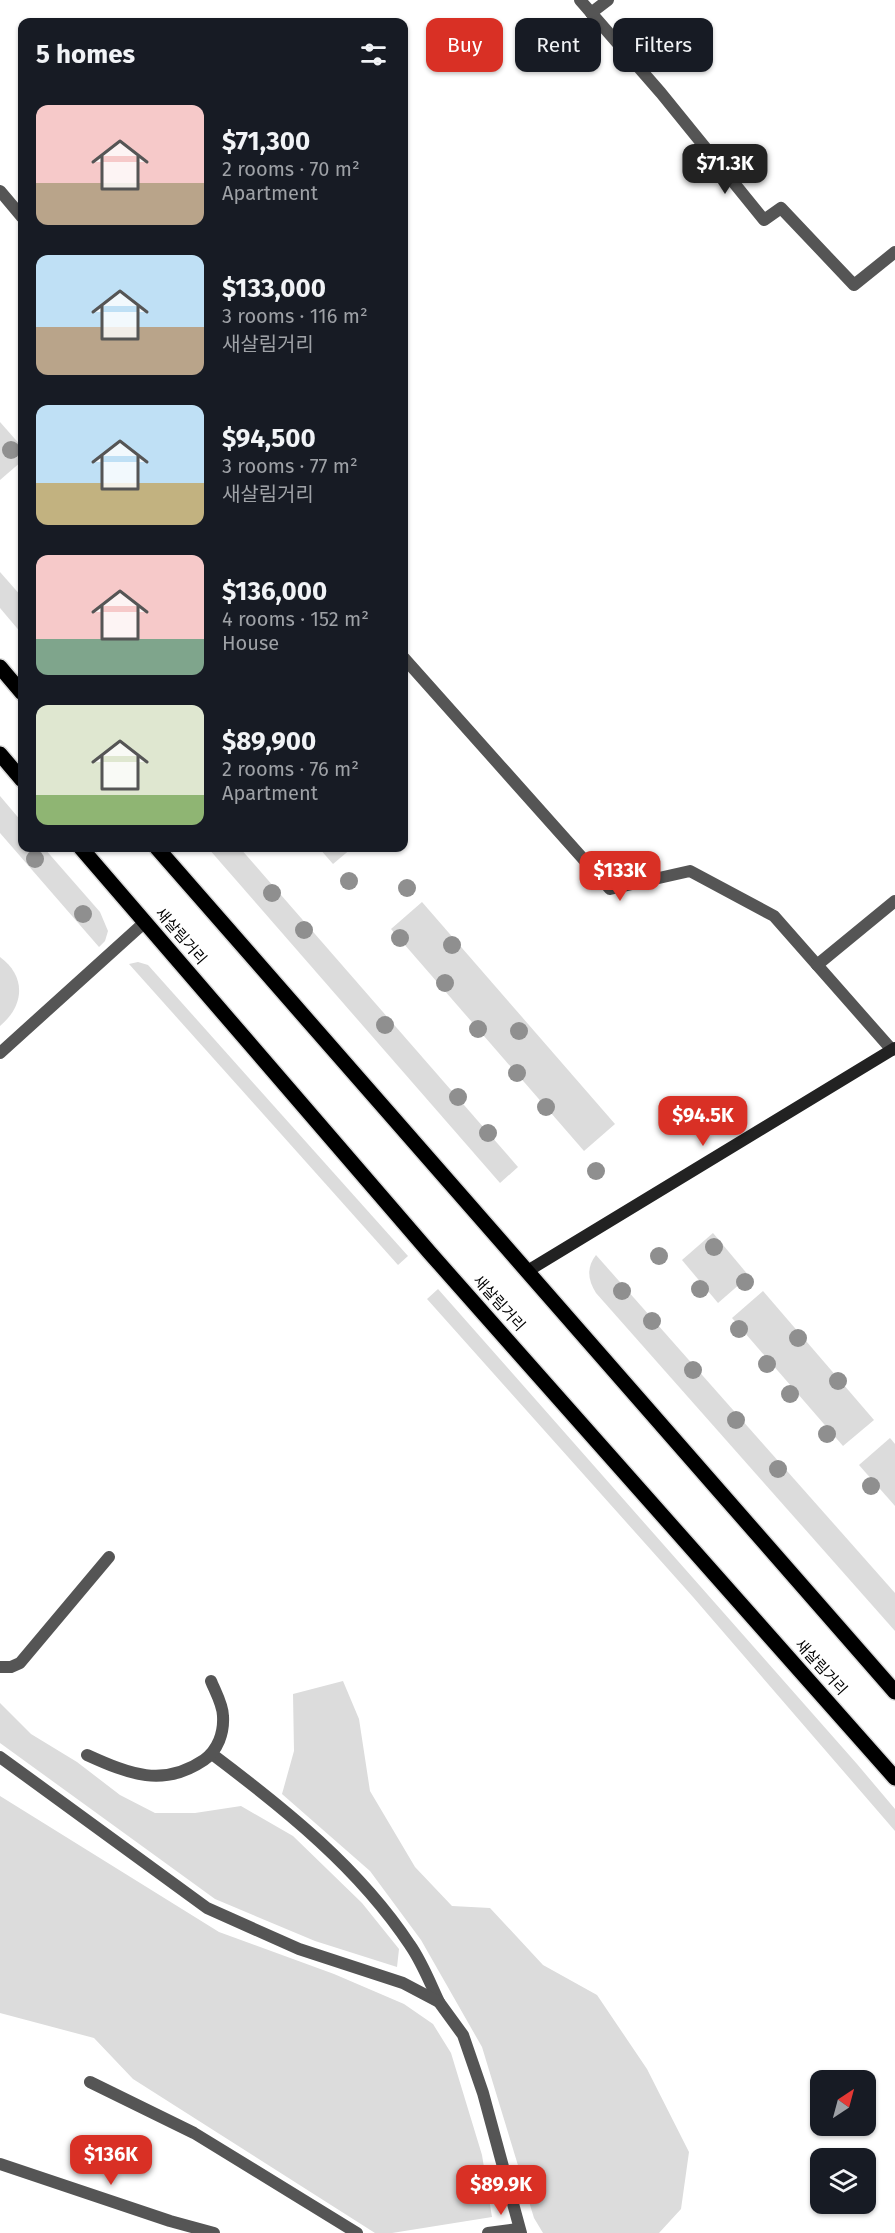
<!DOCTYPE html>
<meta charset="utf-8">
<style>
:root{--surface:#171b24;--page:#242831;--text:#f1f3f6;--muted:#9ea1a6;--accent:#d93025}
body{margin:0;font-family:"Fira Sans","Noto Sans KR",sans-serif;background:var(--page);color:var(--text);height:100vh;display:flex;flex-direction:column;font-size:22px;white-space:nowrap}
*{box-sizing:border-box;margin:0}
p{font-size:20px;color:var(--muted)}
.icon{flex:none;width:33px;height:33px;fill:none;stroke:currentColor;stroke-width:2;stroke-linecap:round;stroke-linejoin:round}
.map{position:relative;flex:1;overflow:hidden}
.panel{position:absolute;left:18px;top:18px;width:390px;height:834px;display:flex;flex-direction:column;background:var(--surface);border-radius:12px;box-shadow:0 2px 4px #0004}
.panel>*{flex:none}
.guide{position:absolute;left:426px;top:18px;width:378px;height:54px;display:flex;gap:12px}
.needle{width:39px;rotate:36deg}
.fabs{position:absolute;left:810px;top:2070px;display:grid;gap:12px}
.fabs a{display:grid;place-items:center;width:66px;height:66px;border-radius:12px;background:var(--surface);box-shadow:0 2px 4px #0004;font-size:30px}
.price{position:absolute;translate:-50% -51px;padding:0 14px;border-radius:12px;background:var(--accent);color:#fff;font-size:20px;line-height:39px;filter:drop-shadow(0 2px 3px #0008)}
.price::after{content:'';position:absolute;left:50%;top:36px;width:18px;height:14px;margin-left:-9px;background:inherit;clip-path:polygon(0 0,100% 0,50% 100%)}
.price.active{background:#222;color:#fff}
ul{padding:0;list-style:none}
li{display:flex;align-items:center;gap:18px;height:150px;padding:0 18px}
li span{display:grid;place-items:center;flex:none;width:168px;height:120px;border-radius:12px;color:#555}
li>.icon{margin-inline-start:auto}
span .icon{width:72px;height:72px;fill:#fffc;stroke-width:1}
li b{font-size:26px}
h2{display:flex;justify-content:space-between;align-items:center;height:72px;padding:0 18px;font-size:26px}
.pill{padding:0 21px;border-radius:12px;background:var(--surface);box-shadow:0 2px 4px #0004;font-size:21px;line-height:54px}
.pill.active{background:var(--accent);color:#fff}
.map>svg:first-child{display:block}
</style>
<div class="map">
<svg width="895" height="2233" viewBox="0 0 895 2233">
<rect width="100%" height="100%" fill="#fff"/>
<!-- green -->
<g fill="#dcdcdc">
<polygon points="0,422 22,447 22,461 0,480"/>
<polygon points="0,572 22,597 22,634 0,608"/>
<polygon points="0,796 22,822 22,848 44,848 100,912 108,931 105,941 99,947 0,833"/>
<polygon points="208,848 240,848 518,1167 500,1183"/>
<polygon points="319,848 352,848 333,864"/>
<polygon points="422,902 615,1124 584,1151 391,929"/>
<path d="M0,957C26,976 25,1005 0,1026Z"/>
<polygon points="138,962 148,965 408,1256 398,1265 129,964"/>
<polygon points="713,1233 749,1276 718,1303 682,1260"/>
<path d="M596,1255L895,1593V1631L596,1293C588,1280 586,1268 596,1255Z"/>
<polygon points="438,1289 857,1764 895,1809 895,1831 693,1597 427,1299"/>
<polygon points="763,1291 874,1420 843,1446 732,1318"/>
<polygon points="890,1438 895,1444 895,1506 859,1465"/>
<polygon points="343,1681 359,1719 370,1791 415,1867 452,1906 490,1908 543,1965 597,1995 647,2069 689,2152 681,2209 659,2233 543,2233 534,2218 482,2047 421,1940 370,1871 282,1794 294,1751 293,1694"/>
<polygon points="0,1703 31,1734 77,1762 120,1795 155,1813 195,1813 241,1806 293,1836 362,1903 399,1949 397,1967 315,1941 215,1899 0,1743"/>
<polygon points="0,1796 219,1932 334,1974 404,2004 433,2024 451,2053 482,2155 492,2217 392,2233 375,2233 133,2079 94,2038 0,2013"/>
</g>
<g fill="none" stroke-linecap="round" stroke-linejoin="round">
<defs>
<g id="primary">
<polyline points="0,667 22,693"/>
<polyline points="0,754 22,780"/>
<polyline points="81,848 430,1253 895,1778"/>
<polyline points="157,848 895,1692"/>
</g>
</defs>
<!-- primary casing -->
<use href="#primary" stroke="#dbdbdb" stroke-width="18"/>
<!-- lane -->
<g stroke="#555" stroke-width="12">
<polyline points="0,1667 11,1667 20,1663 109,1557"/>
<path d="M212,1754C285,1809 359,1868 410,1945C422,1962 430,1983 439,2002"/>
<path d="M87,1755C129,1774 163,1788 204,1760C218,1750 224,1733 223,1716C223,1705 215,1691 211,1681"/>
</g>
<!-- street -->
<g stroke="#555" stroke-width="12">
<polyline points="580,0 661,93 764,220 781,208 854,285 895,252"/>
<polyline points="591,13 608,0"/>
<polyline points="0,191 22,217"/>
<polyline points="404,658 610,889 690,871 774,916 892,1050"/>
<polyline points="817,965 895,901"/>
<polyline points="0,1053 145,922"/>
<polyline points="0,1757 207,1908 299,1949 403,1983 439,2002 463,2035 483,2093 521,2233"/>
<polyline points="90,2082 194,2133 357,2233"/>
<polyline points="0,2164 170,2221 214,2233"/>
<polyline points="488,2233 518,2229"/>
</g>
<!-- secondary -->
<polyline stroke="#222" stroke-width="12" points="526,1272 895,1048"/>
<!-- primary -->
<use href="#primary" stroke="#000" stroke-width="15"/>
</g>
<!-- trees -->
<g fill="#8f8f8f">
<circle cx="11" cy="450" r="9"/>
<circle cx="35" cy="859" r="9"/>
<circle cx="349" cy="881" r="9"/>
<circle cx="407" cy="888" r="9"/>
<circle cx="272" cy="893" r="9"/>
<circle cx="83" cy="914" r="9"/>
<circle cx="304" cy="930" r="9"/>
<circle cx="400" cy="938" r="9"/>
<circle cx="452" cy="945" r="9"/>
<circle cx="445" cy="983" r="9"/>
<circle cx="385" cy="1025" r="9"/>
<circle cx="478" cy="1029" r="9"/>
<circle cx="519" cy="1031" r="9"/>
<circle cx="517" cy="1073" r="9"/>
<circle cx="458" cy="1097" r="9"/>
<circle cx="546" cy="1107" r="9"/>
<circle cx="488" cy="1133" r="9"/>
<circle cx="596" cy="1171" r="9"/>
<circle cx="714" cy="1247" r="9"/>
<circle cx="659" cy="1256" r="9"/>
<circle cx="745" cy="1282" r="9"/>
<circle cx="700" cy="1289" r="9"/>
<circle cx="622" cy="1291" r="9"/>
<circle cx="652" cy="1321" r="9"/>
<circle cx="739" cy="1329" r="9"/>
<circle cx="798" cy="1338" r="9"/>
<circle cx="767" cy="1364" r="9"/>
<circle cx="693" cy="1370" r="9"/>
<circle cx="838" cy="1381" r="9"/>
<circle cx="790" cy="1394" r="9"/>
<circle cx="736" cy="1420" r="9"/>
<circle cx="827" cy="1434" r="9"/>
<circle cx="778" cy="1469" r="9"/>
<circle cx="871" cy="1486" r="9"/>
</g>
<g text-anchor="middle" stroke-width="5" stroke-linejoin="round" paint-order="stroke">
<!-- street labels -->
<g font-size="15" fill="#000" stroke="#fff">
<text transform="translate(181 936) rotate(49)" y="5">새살림거리</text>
<text transform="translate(499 1303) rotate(48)" y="5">새살림거리</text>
<text transform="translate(821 1667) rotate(48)" y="5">새살림거리</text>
</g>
</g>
</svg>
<div class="fabs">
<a><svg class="needle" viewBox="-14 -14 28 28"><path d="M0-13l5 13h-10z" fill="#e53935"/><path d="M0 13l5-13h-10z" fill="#9ea1a6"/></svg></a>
<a><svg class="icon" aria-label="layers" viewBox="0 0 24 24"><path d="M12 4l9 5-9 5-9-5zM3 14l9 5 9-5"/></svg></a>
</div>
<b class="price active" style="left:725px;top:195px">$71.3K</b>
<b class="price" style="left:620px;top:902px">$133K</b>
<b class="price" style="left:703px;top:1147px">$94.5K</b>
<b class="price" style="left:111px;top:2186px">$136K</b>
<b class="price" style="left:501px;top:2216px">$89.9K</b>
<div class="guide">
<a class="pill active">Buy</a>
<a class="pill">Rent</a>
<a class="pill">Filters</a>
</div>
<section class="panel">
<h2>5 homes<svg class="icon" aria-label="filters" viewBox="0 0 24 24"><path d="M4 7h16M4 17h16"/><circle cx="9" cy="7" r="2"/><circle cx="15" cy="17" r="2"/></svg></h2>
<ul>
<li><span style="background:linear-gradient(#f6c9c9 65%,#b9a48a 0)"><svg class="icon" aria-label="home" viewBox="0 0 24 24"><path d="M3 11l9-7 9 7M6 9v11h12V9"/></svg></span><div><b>$71,300</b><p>2 rooms · 70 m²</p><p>Apartment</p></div></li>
<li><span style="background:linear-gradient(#bfe0f5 60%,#b9a48a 0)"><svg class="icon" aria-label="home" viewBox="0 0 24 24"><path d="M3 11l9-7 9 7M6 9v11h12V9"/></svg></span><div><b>$133,000</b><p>3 rooms · 116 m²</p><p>새살림거리</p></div></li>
<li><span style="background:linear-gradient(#bfe0f5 65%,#c2b280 0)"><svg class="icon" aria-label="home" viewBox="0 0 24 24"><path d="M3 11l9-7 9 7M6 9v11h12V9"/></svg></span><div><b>$94,500</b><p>3 rooms · 77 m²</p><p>새살림거리</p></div></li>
<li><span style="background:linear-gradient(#f6c9c9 70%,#7fa58c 0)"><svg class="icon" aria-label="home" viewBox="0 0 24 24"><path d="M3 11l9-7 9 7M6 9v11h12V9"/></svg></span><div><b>$136,000</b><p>4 rooms · 152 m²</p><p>House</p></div></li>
<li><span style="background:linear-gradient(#dfe7d0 75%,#8fb573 0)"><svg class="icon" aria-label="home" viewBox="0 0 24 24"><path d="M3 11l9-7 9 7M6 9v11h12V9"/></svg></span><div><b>$89,900</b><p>2 rooms · 76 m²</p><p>Apartment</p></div></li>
</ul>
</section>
</div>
